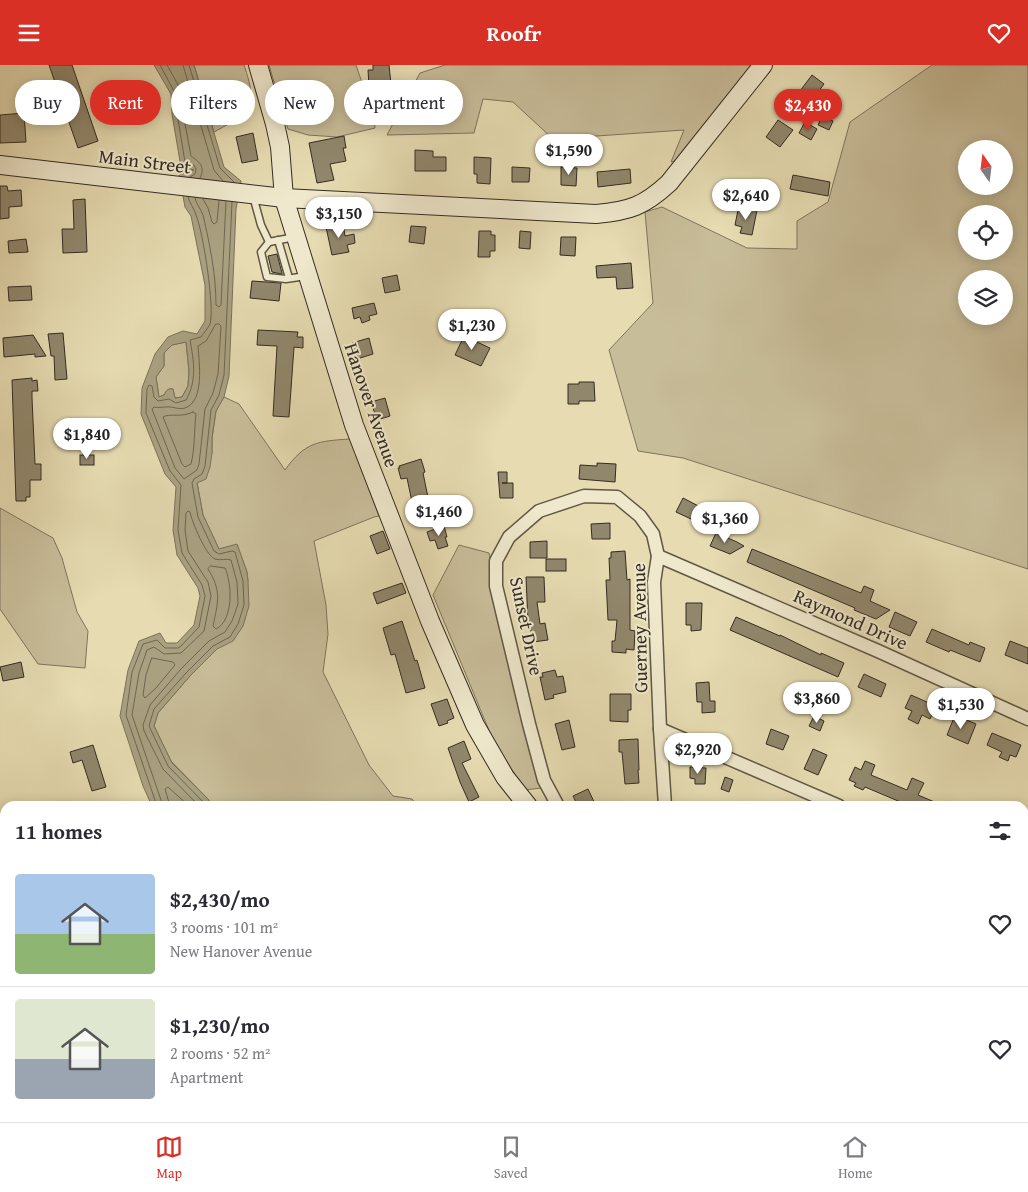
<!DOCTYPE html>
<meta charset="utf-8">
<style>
:root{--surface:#fff;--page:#f2f2f3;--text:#2b2b33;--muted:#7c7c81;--line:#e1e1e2;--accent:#d93025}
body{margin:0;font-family:"Gentium Book Plus",serif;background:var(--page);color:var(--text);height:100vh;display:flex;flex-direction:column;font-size:19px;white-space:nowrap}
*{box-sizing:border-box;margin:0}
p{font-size:16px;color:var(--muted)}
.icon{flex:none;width:28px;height:28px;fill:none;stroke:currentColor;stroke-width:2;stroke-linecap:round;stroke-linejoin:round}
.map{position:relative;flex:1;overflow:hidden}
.panel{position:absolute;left:0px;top:736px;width:1029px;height:321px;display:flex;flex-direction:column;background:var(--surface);border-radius:15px 15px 0 0;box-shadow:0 2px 12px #0003}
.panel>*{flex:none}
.top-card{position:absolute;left:15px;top:15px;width:500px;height:45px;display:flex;gap:10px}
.needle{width:32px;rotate:346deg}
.fabs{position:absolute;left:958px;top:75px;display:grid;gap:10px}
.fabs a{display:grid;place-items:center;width:55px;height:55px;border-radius:50%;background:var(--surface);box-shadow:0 2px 12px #0003;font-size:25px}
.price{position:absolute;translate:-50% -42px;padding:0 11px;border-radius:18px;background:#fff;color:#222;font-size:16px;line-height:32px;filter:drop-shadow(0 1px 2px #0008)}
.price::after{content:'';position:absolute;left:50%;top:30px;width:15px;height:11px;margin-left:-8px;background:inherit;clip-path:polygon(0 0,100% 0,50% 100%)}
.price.selected{background:var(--accent);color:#fff}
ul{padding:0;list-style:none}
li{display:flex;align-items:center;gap:15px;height:125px;padding:0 15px}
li+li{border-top:1px solid var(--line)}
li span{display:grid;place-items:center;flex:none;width:140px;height:100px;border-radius:5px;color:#555}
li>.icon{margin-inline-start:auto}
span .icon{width:60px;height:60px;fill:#fffc;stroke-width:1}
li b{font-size:21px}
h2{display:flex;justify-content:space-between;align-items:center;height:60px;padding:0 15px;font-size:21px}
.tag{padding:0 18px;border-radius:22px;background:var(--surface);box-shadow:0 2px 12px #0003;font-size:18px;line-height:45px}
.tag.selected{background:var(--accent);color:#fff}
header{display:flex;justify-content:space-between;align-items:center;height:65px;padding:0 15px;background:var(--accent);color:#fff;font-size:22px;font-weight:600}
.tab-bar{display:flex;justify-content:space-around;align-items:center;height:70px;border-top:1px solid var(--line);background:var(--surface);font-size:14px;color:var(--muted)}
.tab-bar a{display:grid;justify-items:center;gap:2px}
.tab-bar .selected{color:var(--accent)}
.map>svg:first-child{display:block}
</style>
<header><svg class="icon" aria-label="menu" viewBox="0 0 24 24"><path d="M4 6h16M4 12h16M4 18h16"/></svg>Roofr<svg class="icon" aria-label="heart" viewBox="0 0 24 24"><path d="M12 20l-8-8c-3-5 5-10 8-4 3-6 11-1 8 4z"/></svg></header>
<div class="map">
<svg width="1028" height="1057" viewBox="0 0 1028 1057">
<rect width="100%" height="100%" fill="#e6dbb1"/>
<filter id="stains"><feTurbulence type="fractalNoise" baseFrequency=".004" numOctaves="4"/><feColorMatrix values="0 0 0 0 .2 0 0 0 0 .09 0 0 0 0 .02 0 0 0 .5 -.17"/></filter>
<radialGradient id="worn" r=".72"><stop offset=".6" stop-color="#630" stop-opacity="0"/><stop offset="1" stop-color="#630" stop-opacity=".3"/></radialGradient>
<!-- green -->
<g fill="#c8bd99" stroke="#7e745e" fill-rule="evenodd">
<path d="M194,0H244C248,12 255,32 248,44C243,52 223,62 214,67Z"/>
<polygon points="269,0 356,0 374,53 375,63 337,72 308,70 288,64"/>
<polygon points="445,0 754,0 682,94 671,97 684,65 553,74 513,37 483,34 474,68 387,70 420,8"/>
<path d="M932,0H1028V504L683,393L638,386L609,285L653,238L645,147L662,142L747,183L797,184V156L828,137L850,57ZM966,84H1004V121H966ZM966,149H1004V186H966ZM966,214H1004V251H966Z"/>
<path d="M186,277L189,306L188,321L182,332L175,333L173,324C168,323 166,326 164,330L159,332L156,312L164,301V288L172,280Z"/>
<path d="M224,332L239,339L285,405C305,377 318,376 350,374L379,451L374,452L314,476L326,540L328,569L323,607L369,700L393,731L412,734L418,741H213L208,734L171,696L154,661L158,648L190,611L217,584L248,516L247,507L237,480L219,484L203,450L197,417L212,388V373L216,346Z"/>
<polygon points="0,443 53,473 62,493 77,547 88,566 85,603 38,599 0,544"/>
<polygon points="459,480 489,488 541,723 525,725 493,675 433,530"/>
<polygon points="1024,1037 1028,1039 1028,1057 936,1057 936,1053 1024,1052"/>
</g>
<!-- water -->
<g fill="#a9a080" stroke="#7a725a" fill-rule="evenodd">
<path d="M154,0H194L224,102L241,116L236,144L229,311L224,332L216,346L212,373V388L210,402L206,414L197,418L203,450L219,484L237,479L247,507L248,516L249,541L243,561L233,576L217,584L190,611L158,648L154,661L172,698L208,734L213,741H152L143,721L120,651L128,605L139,576L160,568L166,578H177L194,560L200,531L198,523L177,490L173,465L176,422L165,409L141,349L142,323L155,289L168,272L183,266L197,269L205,256V220L191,151L185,142L179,110L194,105L181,102L172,49L171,29ZM186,277L189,306L188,321L182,332L175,333L173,324C168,323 166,326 164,330L159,332L156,312L164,301V288L172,280Z"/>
<polygon points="0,1005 5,1006 5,1052 20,1053 14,1057 0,1057"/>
<polygon points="889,1053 936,1053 936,1057 892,1057"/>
</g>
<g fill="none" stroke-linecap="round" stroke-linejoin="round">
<!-- shore -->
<g stroke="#6e6651" stroke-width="1">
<polyline points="160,0 175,28 177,48 185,97 194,100 196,104 195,109 190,112"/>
<path d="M167,0L182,27L183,48L191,91C199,97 206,101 200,113"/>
<polyline points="183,0 214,105 223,116"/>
<polyline points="189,0 220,103 234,117"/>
<path d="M195,133C196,139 201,144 203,150C210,180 216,210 216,240L219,242L221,240L226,136"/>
<polyline points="203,134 208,143 212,157 214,159 217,157 219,135"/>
<path d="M216,259H219L221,261L218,309L213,328L205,344L199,399L197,405L184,414L175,403L152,344L154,342C159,343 161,342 166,342C172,341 178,345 185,343C205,336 199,297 198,281L206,276Z"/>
<path d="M193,347L196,349C194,365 195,384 191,399L185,402L182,399L163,352C169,348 182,353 193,347Z"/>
<path d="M211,501L225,503C232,518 234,555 216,564L213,561C218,537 222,526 208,504Z"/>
<polygon points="152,593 173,597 175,600 156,623 145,633 143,630 146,610"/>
<path d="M157,741L126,650L132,607L143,579L157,575L165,583H178L181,581L199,562L205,531L202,520L182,488L178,465L181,420L170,406L146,348L147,324L149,320L152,321L154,332L158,336L169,334L176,338L186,335C197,316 194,296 190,275L201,272C204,268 208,263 210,259C215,244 203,166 196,150C194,143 190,139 188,132"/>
<path d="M163,741L132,650L139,608L147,585L154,582L164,589L181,588L204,566L211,531L208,517L188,486L185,465L186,448L188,446L190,447C192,457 206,491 215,494C221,496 226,493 231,495L237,517L238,539L232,556L225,567L209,576L181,604L150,640L143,660L144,666L163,704L199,741"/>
<polyline points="170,741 165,724 168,722 189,741"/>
<polyline points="207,741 168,701 149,661 154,644 186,608 213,581 230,572 238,559 244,540 243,516 235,487 232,486 219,489 214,486 198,452 192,418 194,414 202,409 205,401 211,345 219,330 224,310 232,137"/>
</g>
</g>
<!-- building -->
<g fill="#91876c" stroke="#342c22">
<polygon points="49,0 72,0 98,76 78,83"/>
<polygon points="373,0 389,0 391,19 369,21 368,5 373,5"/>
<polygon points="812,10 824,19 807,42 796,35 801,28 800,26"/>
<polygon points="24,48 26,77 0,78 0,50"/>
<polygon points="822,51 833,56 829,65 818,60"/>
<polygon points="778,55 793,65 780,82 766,72"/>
<polygon points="805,57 817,64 811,75 799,68"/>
<polygon points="253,68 258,95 242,98 236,72"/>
<polygon points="344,71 346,83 343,83 346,96 330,99 334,115 317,118 309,78"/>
<polygon points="415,85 433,86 433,92 446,92 446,106 415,106"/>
<polygon points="474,92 491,93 490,119 477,118 477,109 474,109"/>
<polygon points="512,102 530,103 529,117 512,117"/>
<polygon points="561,102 577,103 576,121 561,120"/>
<polygon points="630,104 631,118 598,122 597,107"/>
<polygon points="793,110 830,117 828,131 790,124"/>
<polygon points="0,121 7,121 8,126 21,125 22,141 9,142 9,153 0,154"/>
<polygon points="85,134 87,187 63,188 62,164 74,164 73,135"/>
<polygon points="745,143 757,145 752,170 740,168 742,162 735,160 738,145 745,146"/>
<polygon points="343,158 345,171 354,169 355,178 347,180 349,187 332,190 326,162"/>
<polygon points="411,161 426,162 424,179 409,177"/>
<polygon points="479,166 491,166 491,170 495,170 495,186 490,186 490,192 478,192"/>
<polygon points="520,166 531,167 530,184 519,183"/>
<polygon points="561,172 576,172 575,191 560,190"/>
<polygon points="26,174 28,187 9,188 8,176"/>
<polygon points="277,189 282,208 282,209 272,207 268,191"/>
<polygon points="631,198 633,223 617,224 616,212 597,213 596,201"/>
<polygon points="397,210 400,225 385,228 382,213"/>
<polygon points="252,216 281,218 279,236 250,233"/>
<polygon points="31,221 32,235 9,236 8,222"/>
<polygon points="374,238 377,249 369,251 370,255 362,258 360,252 354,254 352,243"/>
<polygon points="258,265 298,267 297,272 303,272 303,283 294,282 289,352 273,351 277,281 257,280"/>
<polygon points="63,268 67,314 55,315 54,291 51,291 48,269"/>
<polygon points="33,270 46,291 35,292 35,289 4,292 3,273"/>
<polygon points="464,271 490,283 481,301 455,290"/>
<polygon points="369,273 373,289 357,294 352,278"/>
<polygon points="32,313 32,316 37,315 38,326 32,326 32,333 35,399 41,399 41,415 30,415 30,432 26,432 26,436 16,436 12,315"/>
<polygon points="579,317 594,317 595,336 579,336 579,339 568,339 568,319 579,319"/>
<polygon points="385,333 390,351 377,355 371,337"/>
<rect x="80" y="390" width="14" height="10"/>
<polygon points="421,394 425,407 423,408 429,437 447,431 451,447 437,452 435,447 413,451 410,438 412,437 407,413 401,414 398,403 400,403 399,401"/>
<polygon points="597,398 616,399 615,417 579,414 580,400 597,401"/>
<polygon points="498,407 507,407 507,418 502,418 513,418 513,433 500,433"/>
<polygon points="683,433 712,448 706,461 676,447"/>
<polygon points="610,458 610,474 592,474 591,459"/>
<polygon points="444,461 447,472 445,472 448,481 438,484 435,475 430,476 427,467"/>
<polygon points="383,466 390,484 377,489 370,471"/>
<polygon points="716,468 737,477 744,481 730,489 710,481"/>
<polygon points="547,476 547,493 530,493 530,477"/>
<polygon points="752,484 861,528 864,521 874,525 870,536 890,545 876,554 854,545 855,543 747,497"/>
<polygon points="625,486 627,515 630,514 630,565 635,566 634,585 626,584 626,588 612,587 612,576 615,576 617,555 608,555 606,515 610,515 609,493 611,493 611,487"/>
<rect x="546" y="494" width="20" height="12"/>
<polygon points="526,512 544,512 545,537 537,537 540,559 545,558 548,575 533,577 529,556 528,557"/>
<polygon points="402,518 406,528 377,539 373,528"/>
<polygon points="686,538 702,538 701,565 691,566 691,560 686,560"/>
<polygon points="895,547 917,557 910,571 889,562"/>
<polygon points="736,552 780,571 780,570 821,590 821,588 844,598 838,612 730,565"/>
<polygon points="402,556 415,596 417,595 425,623 406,628 395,589 391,590 383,563"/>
<polygon points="932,564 969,580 970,577 985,583 980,597 950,585 949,587 926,577"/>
<polygon points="1010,576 1028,583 1028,599 1005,590"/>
<polygon points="21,597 24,612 3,616 0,602"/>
<polygon points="555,605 557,612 563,611 566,627 553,630 554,633 545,635 540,612 543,612 542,608"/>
<polygon points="864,609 886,619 881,632 858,622"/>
<polygon points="709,617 710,636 715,636 715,647 702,648 702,637 697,637 696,618"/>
<polygon points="610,629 631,629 631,645 628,645 628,657 610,656"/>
<polygon points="911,630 936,641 930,654 922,650 918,659 908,654 912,646 905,643"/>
<polygon points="447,634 454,653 447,656 448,658 439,661 431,639"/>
<polygon points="955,650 976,659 968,679 947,670"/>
<polygon points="814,651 824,656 820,666 809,661"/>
<polygon points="569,655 575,682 562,685 555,659"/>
<polygon points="771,664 789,671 783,685 766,679"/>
<polygon points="992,668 1021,680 1016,692 1010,690 1008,696 999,692 1002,687 987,680"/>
<polygon points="638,674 639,705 638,705 639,718 625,719 622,687 619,687 619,675"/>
<polygon points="464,676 471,694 462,698 479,732 469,737 460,717 448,683"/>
<polygon points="93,680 106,722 92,726 82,695 73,698 70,687"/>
<polygon points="813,684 827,690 818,710 804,704"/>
<polygon points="865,696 875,700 871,710 907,725 912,713 924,718 918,730 944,741 910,741 865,722 863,725 854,721 856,718 849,715 855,702 861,705"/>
<polygon points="690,702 706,703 705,719 695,719 695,714 690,713"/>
<polygon points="725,712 733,715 729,727 721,724"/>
<polygon points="588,724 596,741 578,741 573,731"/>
</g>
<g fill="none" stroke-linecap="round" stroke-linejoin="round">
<defs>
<g id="service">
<polyline points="253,131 261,160 269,177 295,172"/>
<polyline points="278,175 289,213"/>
<polyline points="269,177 261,187 267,212 286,214 306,211"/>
</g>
<g id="minor">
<polyline points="658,491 878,586 1028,654"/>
<polyline points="660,664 839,741"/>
<polyline points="558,741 544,715 529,659 496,521 496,496 509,472 539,446 584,431 617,432 640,451 653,469 658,491 654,517 660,664 665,741"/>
<polyline points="1024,821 1028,823"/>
</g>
<g id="secondary">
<polyline points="258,0 275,59 280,82 284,133 354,360 430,556 475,660 505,712 528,741"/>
<path d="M0,100L284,133L596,149C630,146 644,141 669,118L763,0"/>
<polyline points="1024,1019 1028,1021"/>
</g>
</defs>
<!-- service casing -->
<use href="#service" stroke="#605846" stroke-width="9"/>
<!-- minor casing -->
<use href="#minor" stroke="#605846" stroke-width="15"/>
<!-- secondary casing -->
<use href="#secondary" stroke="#342c22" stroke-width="20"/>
<!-- service -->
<use href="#service" stroke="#efe8cc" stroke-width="6"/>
<!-- minor -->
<use href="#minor" stroke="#efe8cc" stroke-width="12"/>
<!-- secondary -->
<use href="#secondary" stroke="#efe8cc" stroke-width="18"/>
</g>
<g text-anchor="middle" stroke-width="4" stroke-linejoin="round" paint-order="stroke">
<!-- street labels -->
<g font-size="19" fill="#342c22" stroke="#efe8cc">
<text transform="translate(145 96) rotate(7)" y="7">Main Street</text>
<text transform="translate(372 340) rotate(71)" y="7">Hanover Avenue</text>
<text transform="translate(851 554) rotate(24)" y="7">Raymond Drive</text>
<text transform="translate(527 561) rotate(78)" y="7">Sunset Drive</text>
<text transform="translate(639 563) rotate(-91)" y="7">Guerney Avenue</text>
</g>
</g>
<rect width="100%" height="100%" filter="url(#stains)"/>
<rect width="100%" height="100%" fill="url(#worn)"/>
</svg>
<div class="fabs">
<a><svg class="needle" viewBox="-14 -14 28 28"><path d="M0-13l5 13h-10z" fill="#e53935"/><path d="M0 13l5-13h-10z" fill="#7c7c81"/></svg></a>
<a><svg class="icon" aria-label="locate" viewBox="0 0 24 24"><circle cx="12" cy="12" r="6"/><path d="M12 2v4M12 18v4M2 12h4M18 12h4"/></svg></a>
<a><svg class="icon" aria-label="layers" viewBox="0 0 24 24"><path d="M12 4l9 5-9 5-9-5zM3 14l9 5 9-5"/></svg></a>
</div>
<b class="price selected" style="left:808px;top:66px">$2,430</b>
<b class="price" style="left:569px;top:111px">$1,590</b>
<b class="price" style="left:746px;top:156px">$2,640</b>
<b class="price" style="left:339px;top:174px">$3,150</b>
<b class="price" style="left:472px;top:286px">$1,230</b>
<b class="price" style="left:87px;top:395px">$1,840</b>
<b class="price" style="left:439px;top:472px">$1,460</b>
<b class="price" style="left:725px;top:479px">$1,360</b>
<b class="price" style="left:817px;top:659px">$3,860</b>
<b class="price" style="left:961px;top:665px">$1,530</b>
<b class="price" style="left:698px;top:710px">$2,920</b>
<div class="top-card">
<a class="tag">Buy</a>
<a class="tag selected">Rent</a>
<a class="tag">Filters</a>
<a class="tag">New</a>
<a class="tag">Apartment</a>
</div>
<section class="panel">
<h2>11 homes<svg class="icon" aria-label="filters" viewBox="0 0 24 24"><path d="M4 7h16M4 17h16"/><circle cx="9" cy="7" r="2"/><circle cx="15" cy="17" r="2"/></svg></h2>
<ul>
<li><span style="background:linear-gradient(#a9c7e8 60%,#8fb573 0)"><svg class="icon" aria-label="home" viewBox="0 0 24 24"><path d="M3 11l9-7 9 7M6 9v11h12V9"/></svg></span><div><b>$2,430/mo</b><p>3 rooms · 101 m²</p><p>New Hanover Avenue</p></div><svg class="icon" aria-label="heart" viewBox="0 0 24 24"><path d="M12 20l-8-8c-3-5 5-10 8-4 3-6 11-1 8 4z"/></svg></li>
<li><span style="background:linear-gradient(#dfe7d0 60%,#9aa5b1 0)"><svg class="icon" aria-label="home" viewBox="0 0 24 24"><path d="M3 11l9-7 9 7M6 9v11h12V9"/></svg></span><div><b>$1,230/mo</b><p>2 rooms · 52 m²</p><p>Apartment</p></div><svg class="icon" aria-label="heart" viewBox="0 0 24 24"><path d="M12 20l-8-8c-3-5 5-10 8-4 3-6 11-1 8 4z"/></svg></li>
</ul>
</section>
</div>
<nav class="tab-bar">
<a class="selected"><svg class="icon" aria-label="map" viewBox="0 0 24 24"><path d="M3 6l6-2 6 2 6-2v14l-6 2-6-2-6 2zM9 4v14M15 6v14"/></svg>Map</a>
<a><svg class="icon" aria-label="saved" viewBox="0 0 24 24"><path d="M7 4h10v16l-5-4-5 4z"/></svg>Saved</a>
<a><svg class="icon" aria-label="home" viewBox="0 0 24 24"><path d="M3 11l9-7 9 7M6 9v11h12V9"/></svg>Home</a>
</nav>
